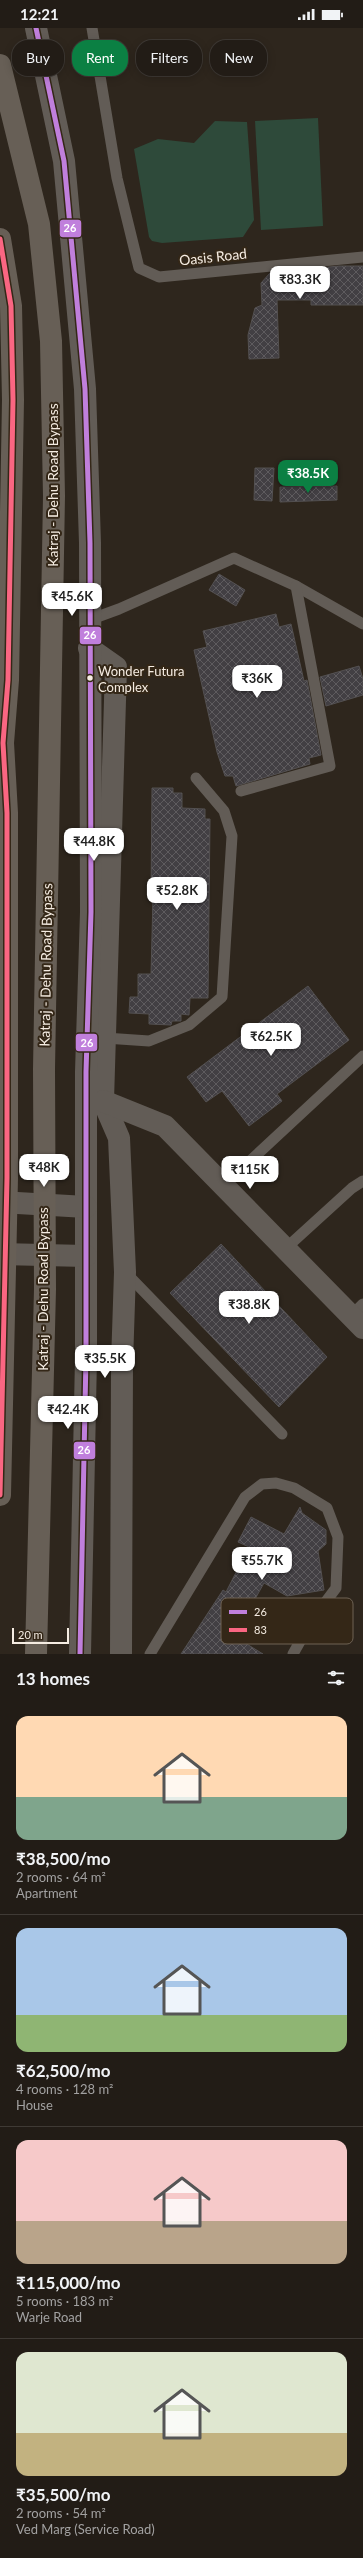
<!DOCTYPE html>
<meta charset="utf-8">
<style>
:root{--surface:#221c16;--page:#2e2923;--text:#f1f3f6;--muted:#a2a1a1;--line:#3f3a35;--accent:#0b8043}
body{margin:0;font-family:Lato,sans-serif;background:var(--page);color:var(--text);height:100vh;display:flex;flex-direction:column;font-size:15px;white-space:nowrap}
*{box-sizing:border-box;margin:0}
p{font-size:13px;color:var(--muted)}
.icon{flex:none;width:22px;height:22px;fill:none;stroke:currentColor;stroke-width:2;stroke-linecap:round;stroke-linejoin:round}
.map{position:relative;height:1626px;overflow:hidden}
.sheet{display:flex;flex-direction:column;background:var(--surface);flex:1}
.sheet>*{flex:none}
.top-card{position:absolute;left:12px;top:12px;width:339px;height:36px;display:flex;gap:8px}
.scale{position:absolute;left:12px;bottom:10px;width:57px;box-sizing:border-box;padding-left:4px;border:2px solid #f5ece2;border-top:0;font-size:11px;line-height:14px;white-space:nowrap;color:#f5ece2;-webkit-text-stroke:3px #342717;paint-order:stroke}
.price{position:absolute;translate:-50% -34px;padding:0 9px;border-radius:8px;background:#fff;color:#222;font-size:13px;line-height:26px;filter:drop-shadow(0 1px 2px #0008)}
.price::after{content:'';position:absolute;left:50%;top:24px;width:12px;height:9px;margin-left:-6px;background:inherit;clip-path:polygon(0 0,100% 0,50% 100%)}
.price.selected{background:var(--accent);color:#fff}
ul{padding:0;list-style:none}
li{display:grid;align-content:center;gap:8px;height:212px;padding:0 16px}
li+li{border-top:1px solid var(--line)}
li span{display:grid;place-items:center;height:124px;border-radius:12px;color:#555}
li>.icon{margin-inline-start:auto}
span .icon{width:72px;height:72px;fill:#fffc;stroke-width:1}
li b{font-size:17px}
h2{display:flex;justify-content:space-between;align-items:center;height:48px;padding:0 16px;font-size:17px}
.chip{padding:0 14px;border-radius:16px;background:var(--surface);box-shadow:0 2px 10px #0003,0 0 0 1px var(--line);font-size:14px;line-height:36px}
.chip.selected{background:var(--accent);color:#fff}
.status{display:flex;justify-content:space-between;align-items:center;height:28px;padding:0 20px;background:var(--surface);direction:ltr}
.status svg{height:11px;fill:currentColor}
.map>svg:first-child{display:block}
</style>
<div class="status"><b>12:21</b><svg viewBox="0 0 49 12"><path d="M0 12V9h3v3zM5 12V6h3v6zM10 12V3h3v9zM15 12V0h3v12zM26 1h20v11H26zM47 4h2v5h-2z"/></svg></div>
<div class="map">
<svg width="363" height="1626" viewBox="0 0 363 1626">
<defs>
<pattern id="building-cross-hatch" width="8" height="8" patternUnits="userSpaceOnUse"><rect width="8" height="8" fill="#423f43"/><path d="M0 0l8 8M0 8l8-8" fill="none" stroke="#5e5b5e"/></pattern>
</defs>
<rect width="100%" height="100%" fill="#2e261d"/>
<!-- pitch -->
<g fill="#2e4a3a">
<polygon points="318,90 323,198 261,202 255,93"/>
<polygon points="215,93 247,94 254,192 243,209 162,215 152,213 149,209 134,121 158,111 194,115"/>
</g>
<!-- building -->
<g fill="url(#building-cross-hatch)" stroke="#535051">
<polygon points="339,238 363,238 363,277 311,277 311,272 277,272 279,330 249,331 248,307 255,280 262,277 261,255 270,245"/>
<polygon points="255,440 274,440 272,473 254,472"/>
<polygon points="337,458 337,472 280,474 280,459"/>
<polygon points="219,546 245,562 236,578 209,562"/>
<polygon points="276,586 279,599 291,596 304,653 307,652 321,727 309,730 310,736 236,758 233,748 225,748 217,724 194,622 207,619 203,603"/>
<polygon points="359,638 363,651 363,667 326,678 320,649"/>
<polygon points="152,760 173,760 173,765 182,765 182,780 205,781 205,791 210,791 208,970 190,970 189,987 181,986 181,993 172,993 171,997 149,996 149,986 129,985 130,969 138,969 138,946 151,946 153,869 151,869"/>
<polygon points="308,958 349,1012 277,1066 282,1073 249,1098 222,1063 206,1074 187,1049"/>
<polygon points="221,1216 327,1329 279,1379 170,1265"/>
<polygon points="300,1479 302,1485 326,1502 326,1516 318,1523 324,1562 287,1568 264,1555 250,1580 254,1582 237,1610 263,1626 181,1626 223,1562 226,1564 249,1519 238,1514 251,1489 284,1506"/>
</g>
<g fill="none" stroke-linecap="round" stroke-linejoin="round">
<!-- service -->
<g stroke="#625c56" stroke-width="11">
<polyline points="92,0 117,150 139,240 159,249 363,229"/>
<polyline points="89,592 119,581 234,530 296,558 363,596"/>
<polyline points="241,763 330,738 296,558"/>
<polyline points="105,1010 149,1013 189,997 222,969 232,808 224,783 196,750"/>
<polyline points="222,1159 363,1028"/>
<polyline points="285,1221 352,1160 363,1153"/>
<polyline points="125,1244 282,1406"/>
<polyline points="352,1287 363,1276"/>
<polyline points="150,1626 245,1469 262,1456 276,1455 294,1460 327,1480 338,1509 336,1560 312,1592 293,1626"/>
</g>
<!-- minor -->
<g stroke="#625c56" stroke-width="22">
<polyline points="89,620 116,639 103,1073 91,1065"/>
<polyline points="103,1073 119,1110 125,1244 122,1335 121,1626"/>
<polyline points="103,1073 165,1098 363,1300"/>
</g>
<!-- tertiary -->
<g stroke="#625c56" stroke-width="22">
<polyline points="36,0 64,133 85,361 90,515 91,884 86,1044 86,1329 80,1626"/>
<polyline points="0,1174 86,1179"/>
<polyline points="0,1226 86,1228"/>
</g>
<!-- trunk -->
<g stroke="#675f56" stroke-width="22">
<polyline points="0,37 39,196 51,313 54,468 44,1041 45,1261 36,1626"/>
<polyline points="0,211 11,278 13,372 8,652 3,715 7,785 7,1150 0,1467"/>
</g>
<defs>
<polyline id="bus-1" points="36,0 64,133 85,361 90,515 91,884 86,1044 86,1329 80,1626"/>
<polyline id="bus-2" points="0,211 11,278 13,372 8,652 3,715 7,785 7,1150 0,1467"/>
</defs>
<!-- bus-1 casing -->
<use href="#bus-1" stroke="#342717" stroke-width="8"/>
<!-- bus-2 casing -->
<use href="#bus-2" stroke="#342717" stroke-width="8"/>
<!-- bus-1 -->
<use href="#bus-1" stroke="#c07fdc" stroke-width="5"/>
<!-- bus-2 -->
<use href="#bus-2" stroke="#fa6682" stroke-width="5"/>
</g>
<!-- markers -->
<circle fill="#f5ece2" stroke="#342717" stroke-width="1.5" cx="90" cy="650" r="3.5"/>
<g text-anchor="middle" stroke-width="4" stroke-linejoin="round" paint-order="stroke">
<!-- bus labels -->
<g font-size="13" fill="#f5ece2" stroke="#342717" text-anchor="start">
<text x="98" y="648">Wonder Futura<tspan x="98" dy="16">Complex</tspan></text>
</g>
<!-- street labels -->
<g font-size="14" fill="#f5ece2" stroke="#342717">
<text transform="translate(213 229) rotate(-6)" y="5">Oasis Road</text>
<text transform="translate(53 457) rotate(-90)" y="5">Katraj - Dehu Road Bypass</text>
<text transform="translate(46 937) rotate(-89)" y="5">Katraj - Dehu Road Bypass</text>
<text transform="translate(43 1261) rotate(-90)" y="5">Katraj - Dehu Road Bypass</text>
</g>
</g>
<!-- legend -->
<rect x="221" y="1570" width="132" height="46" rx="6" fill="#342717" stroke="#6e6254" stroke-width="1"/>
<rect x="229" y="1582" width="18" height="4" fill="#c07fdc"/>
<rect x="229" y="1600" width="18" height="4" fill="#fa6682"/>
<g font-size="11" fill="#f5ece2">
<text x="254" y="1588">26</text>
<text x="254" y="1606">83</text>
</g>
<g stroke="#342717" stroke-width="1.5">
<rect x="59" y="191" width="23" height="19" rx="4" fill="#c07fdc"/>
<rect x="79" y="598" width="23" height="19" rx="4" fill="#c07fdc"/>
<rect x="75" y="1005" width="23" height="19" rx="4" fill="#c07fdc"/>
<rect x="73" y="1413" width="23" height="19" rx="4" fill="#c07fdc"/>
</g>
<g font-size="11" text-anchor="middle" font-weight="bold" fill="#fff">
<text x="70" y="204">26</text>
<text x="90" y="611">26</text>
<text x="87" y="1019">26</text>
<text x="84" y="1426">26</text>
</g>
</svg>
<div class="scale">20 m</div>
<b class="price" style="left:300px;top:272px">₹83.3K</b>
<b class="price selected" style="left:308px;top:466px">₹38.5K</b>
<b class="price" style="left:72px;top:589px">₹45.6K</b>
<b class="price" style="left:257px;top:671px">₹36K</b>
<b class="price" style="left:94px;top:834px">₹44.8K</b>
<b class="price" style="left:177px;top:883px">₹52.8K</b>
<b class="price" style="left:271px;top:1029px">₹62.5K</b>
<b class="price" style="left:44px;top:1160px">₹48K</b>
<b class="price" style="left:250px;top:1162px">₹115K</b>
<b class="price" style="left:249px;top:1297px">₹38.8K</b>
<b class="price" style="left:105px;top:1351px">₹35.5K</b>
<b class="price" style="left:68px;top:1402px">₹42.4K</b>
<b class="price" style="left:262px;top:1553px">₹55.7K</b>
<div class="top-card">
<a class="chip">Buy</a>
<a class="chip selected">Rent</a>
<a class="chip">Filters</a>
<a class="chip">New</a>
</div>
</div>
<section class="sheet">
<h2>13 homes<svg class="icon" aria-label="filters" viewBox="0 0 24 24"><path d="M4 7h16M4 17h16"/><circle cx="9" cy="7" r="2"/><circle cx="15" cy="17" r="2"/></svg></h2>
<ul>
<li><span style="background:linear-gradient(#ffd9b3 65%,#7fa58c 0)"><svg class="icon" aria-label="home" viewBox="0 0 24 24"><path d="M3 11l9-7 9 7M6 9v11h12V9"/></svg></span><div><b>₹38,500/mo</b><p>2 rooms · 64 m²</p><p>Apartment</p></div></li>
<li><span style="background:linear-gradient(#a9c7e8 70%,#8fb573 0)"><svg class="icon" aria-label="home" viewBox="0 0 24 24"><path d="M3 11l9-7 9 7M6 9v11h12V9"/></svg></span><div><b>₹62,500/mo</b><p>4 rooms · 128 m²</p><p>House</p></div></li>
<li><span style="background:linear-gradient(#f6c9c9 65%,#b9a48a 0)"><svg class="icon" aria-label="home" viewBox="0 0 24 24"><path d="M3 11l9-7 9 7M6 9v11h12V9"/></svg></span><div><b>₹115,000/mo</b><p>5 rooms · 183 m²</p><p>Warje Road</p></div></li>
<li><span style="background:linear-gradient(#dfe7d0 65%,#c2b280 0)"><svg class="icon" aria-label="home" viewBox="0 0 24 24"><path d="M3 11l9-7 9 7M6 9v11h12V9"/></svg></span><div><b>₹35,500/mo</b><p>2 rooms · 54 m²</p><p>Ved Marg (Service Road)</p></div></li>
</ul>
</section>
